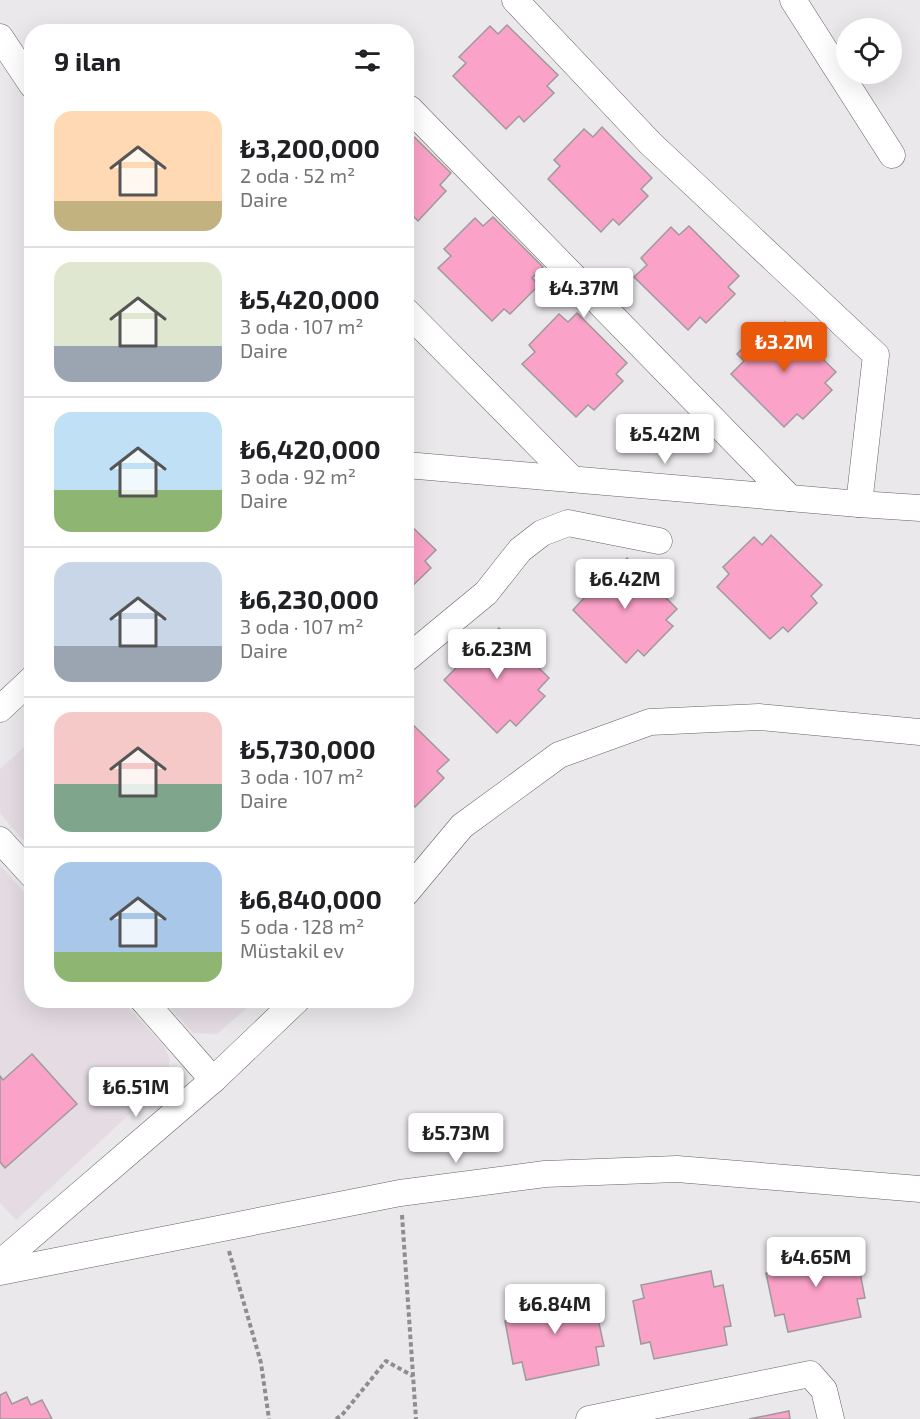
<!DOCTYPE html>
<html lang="tr">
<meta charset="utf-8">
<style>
:root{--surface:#fff;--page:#f6f6f6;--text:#202124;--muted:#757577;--line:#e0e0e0;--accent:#ea580c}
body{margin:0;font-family:"Exo 2",sans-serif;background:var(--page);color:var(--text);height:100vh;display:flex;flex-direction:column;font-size:22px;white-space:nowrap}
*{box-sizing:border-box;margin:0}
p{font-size:20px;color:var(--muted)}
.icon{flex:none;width:33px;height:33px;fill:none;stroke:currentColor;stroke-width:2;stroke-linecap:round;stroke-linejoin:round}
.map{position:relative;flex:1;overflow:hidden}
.sheet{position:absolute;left:24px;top:24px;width:390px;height:984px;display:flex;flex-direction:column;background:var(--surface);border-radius:24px;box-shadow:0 6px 24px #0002}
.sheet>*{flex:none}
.controls{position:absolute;left:836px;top:18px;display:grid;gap:12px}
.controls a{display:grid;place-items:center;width:66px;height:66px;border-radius:50%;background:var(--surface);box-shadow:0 6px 24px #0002;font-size:30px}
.price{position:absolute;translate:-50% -51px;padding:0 14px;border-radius:6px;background:#fff;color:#222;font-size:20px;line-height:39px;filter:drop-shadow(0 2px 3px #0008)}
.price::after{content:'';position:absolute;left:50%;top:36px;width:18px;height:14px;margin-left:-9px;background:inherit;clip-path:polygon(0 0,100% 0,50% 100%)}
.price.on{background:var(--accent);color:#fff}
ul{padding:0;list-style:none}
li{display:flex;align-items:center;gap:18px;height:150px;padding:0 30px}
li+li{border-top:2px solid var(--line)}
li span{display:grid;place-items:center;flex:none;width:168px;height:120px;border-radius:18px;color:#555}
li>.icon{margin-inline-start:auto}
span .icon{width:72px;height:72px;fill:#fffc;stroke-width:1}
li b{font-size:26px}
h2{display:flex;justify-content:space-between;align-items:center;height:72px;padding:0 30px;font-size:26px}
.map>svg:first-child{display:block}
</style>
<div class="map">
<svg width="920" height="1419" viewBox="0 0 920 1419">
<rect width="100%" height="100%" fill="#ebe8eb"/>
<!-- built -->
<g fill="#e4dbe3">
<polygon points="31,741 31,849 0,813 0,769"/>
<polygon points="0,865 31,900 32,1000 122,1001 164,1046 170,1059 166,1080 16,1220 0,1203"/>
<polygon points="164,1001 255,1001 217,1034 193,1033"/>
</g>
<!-- building -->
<g fill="#fba2c8" stroke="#9e9a9b" stroke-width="1.5">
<polygon points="507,25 558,75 547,86 554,93 524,122 519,116 506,129 453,76 466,63 459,57 490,26 498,34"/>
<polygon points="602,127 652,178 641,189 648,196 619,225 613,219 601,232 548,179 560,166 554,160 584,129 593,137"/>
<polygon points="406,129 451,173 440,185 446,191 418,221 412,215 406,220"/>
<polygon points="493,217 543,267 532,278 539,285 510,314 504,309 492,321 438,268 451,256 444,249 475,218 483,226"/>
<polygon points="689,226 739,276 728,287 735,294 706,323 700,317 688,330 634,277 647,265 641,258 671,227 679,235"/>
<polygon points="577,313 627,363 616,374 623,381 594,410 588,405 576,417 522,364 535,352 529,345 559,314 568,322"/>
<polygon points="785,322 836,372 825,383 832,390 803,419 797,414 784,427 731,374 744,361 737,354 768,323 776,332"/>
<polygon points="406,521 436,550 425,561 431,568 406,592"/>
<polygon points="771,535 822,585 811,596 817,603 788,632 783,627 770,639 717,587 729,574 723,567 754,537 762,545"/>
<polygon points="627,558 677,609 666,620 673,626 644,656 638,650 626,663 573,610 585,597 579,591 609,560 618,568"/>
<polygon points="499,628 549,678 538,690 545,696 516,726 510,720 497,733 444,680 457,667 451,661 481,630 489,638"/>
<polygon points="406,718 449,760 437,771 444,778 415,807 410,801 406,804"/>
<polygon points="32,1054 77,1104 5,1168 0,1162 0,1076 3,1080"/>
<polygon points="845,1244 848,1259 857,1257 865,1298 857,1299 861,1317 788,1332 784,1314 775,1316 766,1273 778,1271 775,1258"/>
<polygon points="711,1271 714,1287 723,1285 731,1326 724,1327 727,1345 654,1359 650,1342 641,1344 633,1301 644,1298 641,1285"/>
<polygon points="583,1291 586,1307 595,1305 604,1346 596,1347 599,1365 526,1380 522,1362 513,1364 505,1321 516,1319 513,1305"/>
<polygon points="6,1392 12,1404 27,1397 31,1405 42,1400 52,1419 0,1419 0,1395"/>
<polygon points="789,1411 790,1419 749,1419"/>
</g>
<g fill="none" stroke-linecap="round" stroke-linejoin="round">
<defs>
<g id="minor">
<polyline points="515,0 650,143 876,355 859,504"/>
<polyline points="793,0 892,155"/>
<polyline points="0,37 32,85"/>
<polyline points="410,109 790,498"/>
<polyline points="406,311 572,479"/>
<polyline points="406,465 859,504 920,508"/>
<polyline points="406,659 486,593 520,550 542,533 568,523 659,541"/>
<polyline points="0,709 32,679"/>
<polyline points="0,840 32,875"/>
<polyline points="406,893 462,826 559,755 650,722 759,717 920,732"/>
<polyline points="143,1000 213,1080"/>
<polyline points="0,1263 213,1080 297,1000"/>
<polyline points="0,1272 400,1193 545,1174 677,1169 920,1189"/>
<polyline points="589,1419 810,1374 824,1390 831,1419"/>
</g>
</defs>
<!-- minor casing -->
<use href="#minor" stroke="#656265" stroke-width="27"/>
<!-- path -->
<g stroke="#8f8d8f" stroke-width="4" stroke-dasharray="4.5 3" stroke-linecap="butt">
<polyline points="402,1215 416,1419"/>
<polyline points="229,1251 261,1363 269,1419"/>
<polyline points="336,1419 342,1415 386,1361 413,1376"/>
</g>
<!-- minor -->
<use href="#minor" stroke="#fff" stroke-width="26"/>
</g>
</svg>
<div class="controls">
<a><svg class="icon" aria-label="locate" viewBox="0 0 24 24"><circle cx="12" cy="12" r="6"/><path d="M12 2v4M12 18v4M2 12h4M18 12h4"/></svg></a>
</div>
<b class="price" style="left:584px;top:319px">₺4.37M</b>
<b class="price on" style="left:784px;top:373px">₺3.2M</b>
<b class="price" style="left:665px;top:465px">₺5.42M</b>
<b class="price" style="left:625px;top:610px">₺6.42M</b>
<b class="price" style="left:497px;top:680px">₺6.23M</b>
<b class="price" style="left:136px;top:1118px">₺6.51M</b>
<b class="price" style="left:456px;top:1164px">₺5.73M</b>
<b class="price" style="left:816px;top:1288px">₺4.65M</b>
<b class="price" style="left:555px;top:1335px">₺6.84M</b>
<section class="sheet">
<h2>9 ilan<svg class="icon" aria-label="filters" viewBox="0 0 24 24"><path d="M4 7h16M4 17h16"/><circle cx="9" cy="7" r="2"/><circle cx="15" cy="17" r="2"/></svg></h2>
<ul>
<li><span style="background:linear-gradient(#ffd9b3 75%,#c2b280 0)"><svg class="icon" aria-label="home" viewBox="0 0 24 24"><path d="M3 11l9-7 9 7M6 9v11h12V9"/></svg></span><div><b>₺3,200,000</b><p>2 oda · 52 m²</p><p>Daire</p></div></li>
<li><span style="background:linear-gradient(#dfe7d0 70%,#9aa5b1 0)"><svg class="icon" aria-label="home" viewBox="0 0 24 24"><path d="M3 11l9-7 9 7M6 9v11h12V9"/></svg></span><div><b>₺5,420,000</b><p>3 oda · 107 m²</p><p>Daire</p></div></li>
<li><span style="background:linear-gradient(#bfe0f5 65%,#8fb573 0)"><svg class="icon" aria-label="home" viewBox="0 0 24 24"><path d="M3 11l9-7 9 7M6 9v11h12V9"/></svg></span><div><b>₺6,420,000</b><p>3 oda · 92 m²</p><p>Daire</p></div></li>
<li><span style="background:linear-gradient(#c9d6e8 70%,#9aa5b1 0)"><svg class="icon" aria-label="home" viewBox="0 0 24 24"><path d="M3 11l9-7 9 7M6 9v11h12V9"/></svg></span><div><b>₺6,230,000</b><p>3 oda · 107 m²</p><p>Daire</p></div></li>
<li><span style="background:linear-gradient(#f6c9c9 60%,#7fa58c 0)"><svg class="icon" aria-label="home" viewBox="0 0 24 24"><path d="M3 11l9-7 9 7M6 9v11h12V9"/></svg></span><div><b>₺5,730,000</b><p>3 oda · 107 m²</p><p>Daire</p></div></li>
<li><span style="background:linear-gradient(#a9c7e8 75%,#8fb573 0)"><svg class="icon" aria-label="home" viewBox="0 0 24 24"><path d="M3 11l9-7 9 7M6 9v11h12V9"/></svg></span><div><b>₺6,840,000</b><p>5 oda · 128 m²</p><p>Müstakil ev</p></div></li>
</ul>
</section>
</div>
